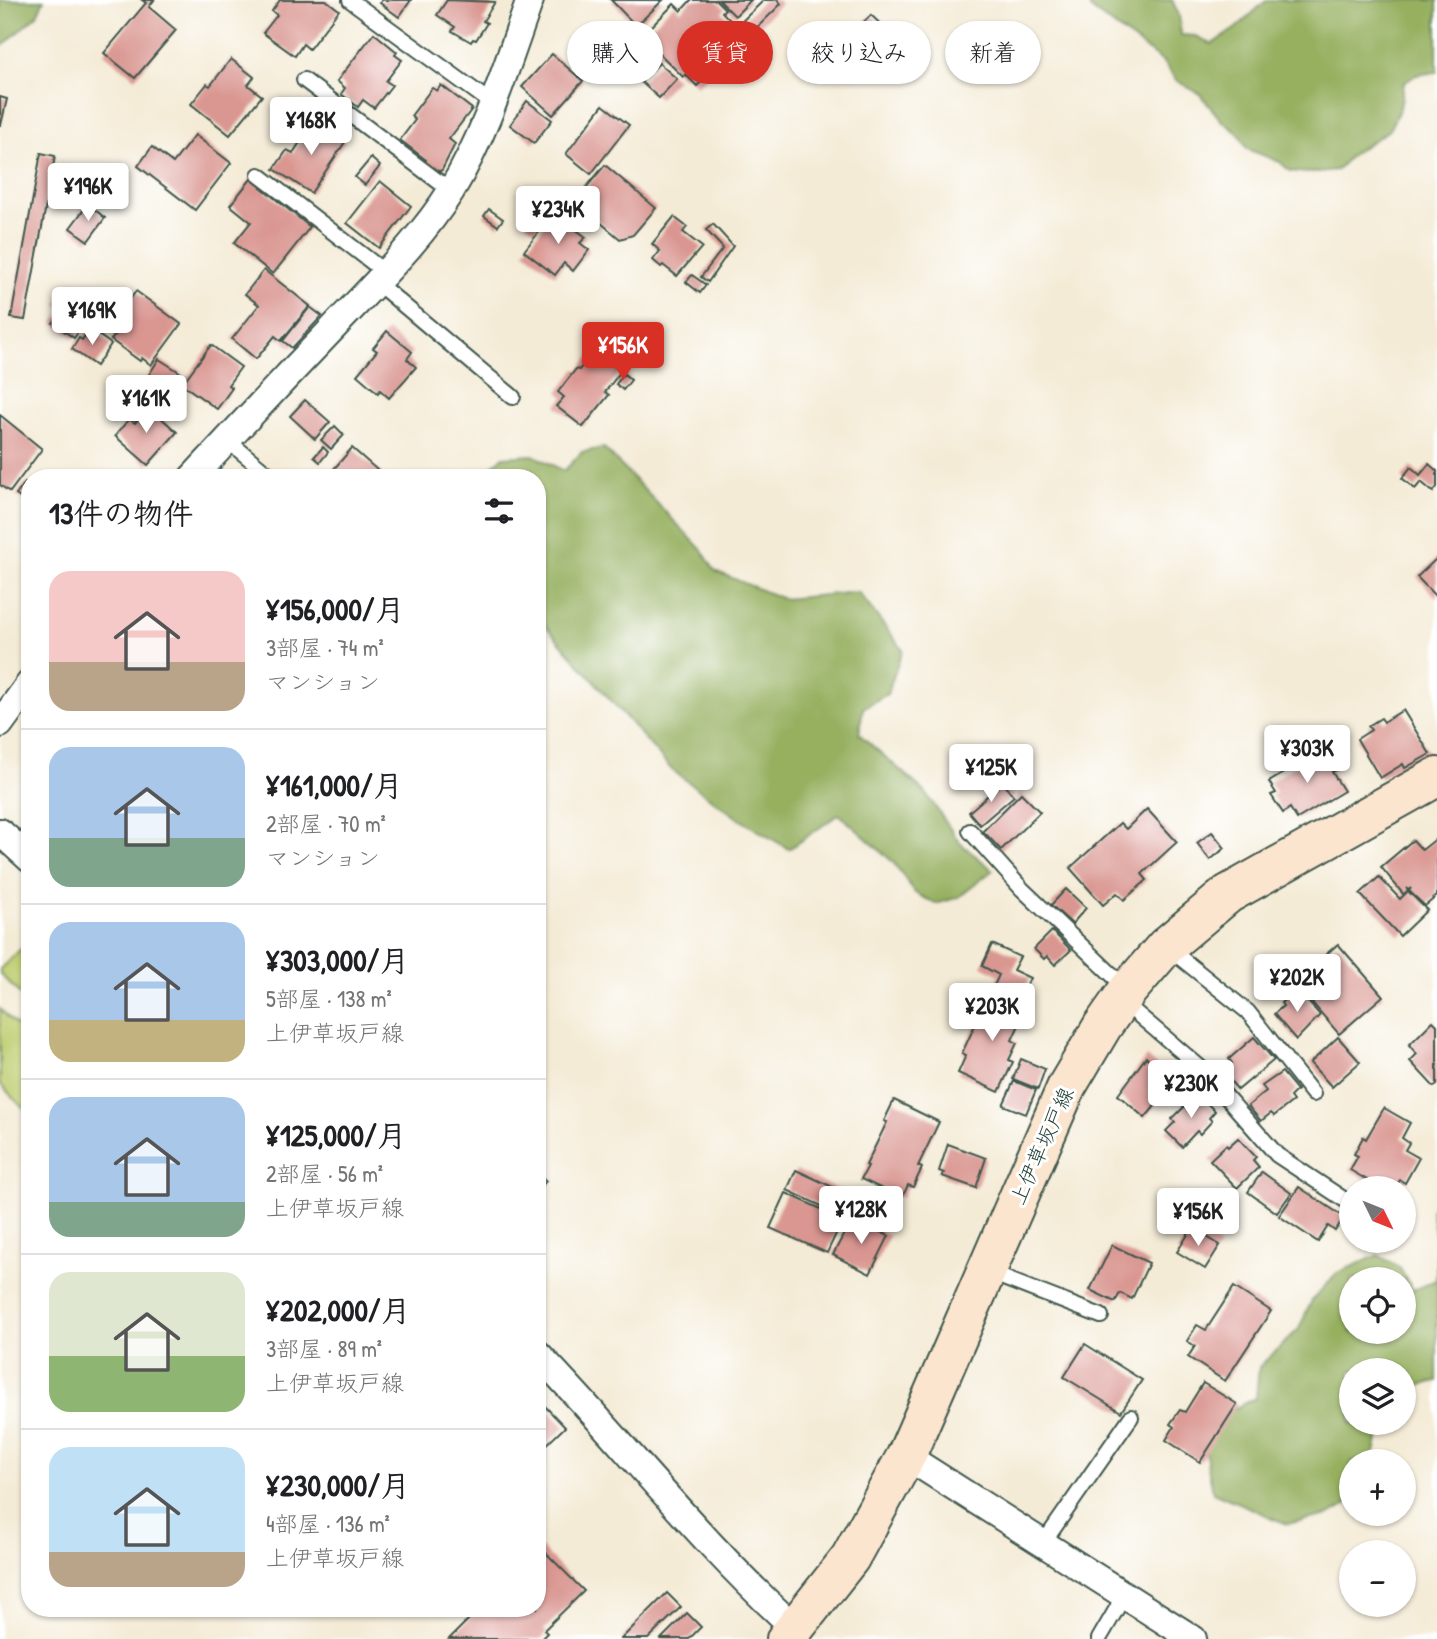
<!DOCTYPE html>
<html lang="ja">
<meta charset="utf-8">
<style>
:root{--surface:#fff;--page:#f2f2f2;--text:#202124;--muted:#757577;--line:#e0e0e0;--accent:#d93025}
body{margin:0;font-family:"Patrick Hand","Klee One",sans-serif;background:var(--page);color:var(--text);height:100vh;display:flex;flex-direction:column;font-size:26px;white-space:nowrap}
*{box-sizing:border-box;margin:0}
p{font-size:23px;color:var(--muted)}
.icon{flex:none;width:38px;height:38px;fill:none;stroke:currentColor;stroke-width:2;stroke-linecap:round;stroke-linejoin:round}
.map{position:relative;flex:1;overflow:hidden}
.panel{position:absolute;left:21px;top:469px;width:525px;height:1148px;display:flex;flex-direction:column;background:var(--surface);border-radius:28px;box-shadow:0 2px 5px #0004}
.panel>*{flex:none}
.hud{position:absolute;left:567px;top:21px;width:665px;height:63px;display:flex;gap:14px}
.needle{width:46px;rotate:133deg}
.fabs{position:absolute;left:1339px;top:1176px;display:grid;gap:14px}
.fabs a{display:grid;place-items:center;width:77px;height:77px;border-radius:50%;background:var(--surface);box-shadow:0 2px 5px #0004;font-size:35px}
.price{position:absolute;translate:-50% -60px;padding:0 16px;border-radius:7px;background:#fff;color:#222;font-size:23px;line-height:46px;filter:drop-shadow(0 2px 4px #0008)}
.price::after{content:'';position:absolute;left:50%;top:42px;width:21px;height:16px;margin-left:-10px;background:inherit;clip-path:polygon(0 0,100% 0,50% 100%)}
.price.active{background:var(--accent);color:#fff}
ul{padding:0;list-style:none}
li{display:flex;align-items:center;gap:21px;height:175px;padding:0 28px}
li+li{border-top:2px solid var(--line)}
li span{display:grid;place-items:center;flex:none;width:196px;height:140px;border-radius:21px;color:#555}
li>.icon{margin-inline-start:auto}
span .icon{width:84px;height:84px;fill:#fffc;stroke-width:1}
li b{font-size:30px}
h2{display:flex;justify-content:space-between;align-items:center;height:84px;padding:0 28px;font-size:30px}
.pill{padding:0 24px;border-radius:32px;background:var(--surface);box-shadow:0 2px 5px #0004;font-size:24px;line-height:63px}
.pill.active{background:var(--accent);color:#fff}
.map>svg:first-child{display:block}
</style>
<div class="map">
<svg width="1437" height="1639" viewBox="0 0 1437 1639">
<rect width="100%" height="100%" fill="#fff"/>
<filter id="ink" filterUnits="userSpaceOnUse"><feTurbulence type="fractalNoise" baseFrequency=".0143" numOctaves="2"/><feDisplacementMap in="SourceGraphic" scale="14" xChannelSelector="R" yChannelSelector="G"/><feConvolveMatrix kernelMatrix="1 2 1 2 8 2 1 2 1" color-interpolation-filters="sRGB"/></filter>
<filter id="wash" filterUnits="userSpaceOnUse"><feTurbulence type="fractalNoise" baseFrequency=".00686" numOctaves="4" result="noise"/><feDisplacementMap in="SourceGraphic" scale="28" xChannelSelector="R" yChannelSelector="G"/><feGaussianBlur stdDeviation="1.57" result="paint"/><feColorMatrix in="noise" values="0 0 0 0 0 0 0 0 0 0 0 0 0 0 0 0 0 1.4 0 .05"/><feComposite in="paint" operator="in"/></filter>
<g filter="url(#wash)">
<rect width="100%" height="100%" fill="#f4ebd6"/>
<!-- green -->
<g fill="#bdcc6e" stroke="#6e8451" stroke-width="2">
<polygon points="30,940 30,1004 0,974 0,969"/>
<polygon points="0,1009 30,1039 30,1101 23,1108 0,1084"/>
</g>
<!-- forest -->
<g fill="#96b061" stroke="#5a764a" stroke-width="2" fill-rule="evenodd">
<polygon points="0,0 44,0 37,15 0,48"/>
<polygon points="1087,0 1172,0 1179,15 1181,35 1196,36 1212,44 1236,28 1267,0 1437,0 1437,72 1416,75 1404,83 1400,108 1389,130 1352,154 1337,170 1307,173 1290,171 1280,162 1247,149 1239,134 1221,120 1200,94 1177,81 1162,61 1091,9"/>
<polygon points="604,448 702,550 715,571 783,599 858,592 903,650 887,694 863,708 859,734 925,792 960,843 993,870 959,897 936,904 915,893 893,862 839,814 789,849 739,819 672,770 537,616 537,478 477,478 503,457 533,455 564,471 582,452"/>
<path d="M1437,1197V1381L1421,1385L1404,1402V1370H1351V1423H1382L1373,1461H1351V1502L1329,1515L1287,1524L1213,1492L1203,1441L1227,1412L1256,1398L1259,1367L1299,1329L1312,1300L1337,1273L1378,1255L1399,1267L1413,1290L1436,1280V1238L1431,1211ZM1351,1279H1404V1332H1351Z"/>
</g>
<g id="blocks">
<!-- building -->
<g fill="#da9792">
<polygon points="142,0 154,0 149,7 176,30 135,78 104,53 146,3"/>
<polygon points="280,0 326,0 339,10 309,49 303,44 295,56 263,33 277,15 272,11"/>
<polygon points="382,0 411,0 399,17 380,3"/>
<polygon points="447,0 495,2 483,21 487,23 476,40 473,39 471,42 452,31 455,27 437,15"/>
<polygon points="611,0 663,0 636,26"/>
<polygon points="691,0 716,0 725,9 722,12 735,25 683,77 642,36 674,4 681,11"/>
<polygon points="719,0 751,0 735,16"/>
<polygon points="764,0 778,0 781,4 697,86 686,75"/>
<polygon points="871,15 893,36 852,77 830,55"/>
<polygon points="374,33 397,52 395,55 402,60 386,81 392,85 374,108 363,100 358,107 341,94 345,88 337,81"/>
<polygon points="552,54 583,81 553,115 522,87"/>
<polygon points="231,59 254,77 248,85 262,96 230,135 191,104 207,84 210,86"/>
<polygon points="659,63 677,79 659,98 641,82"/>
<polygon points="441,85 472,109 449,139 455,144 442,170 434,173 423,164 426,160 400,140 415,120 411,116 432,88 437,91"/>
<polygon points="0,97 7,99 1,125 0,125"/>
<polygon points="527,101 552,120 534,143 510,125"/>
<polygon points="603,105 629,125 591,174 566,154"/>
<polygon points="314,121 345,142 311,193 274,169 287,150 293,153"/>
<polygon points="195,135 231,163 195,210 138,166 152,147 173,163"/>
<polygon points="41,153 55,156 25,320 11,318"/>
<polygon points="371,158 380,166 365,185 355,177"/>
<polygon points="605,165 656,208 633,235 620,239 575,201"/>
<polygon points="251,179 310,227 273,274 234,243 251,222 230,205"/>
<polygon points="380,181 411,206 379,248 347,223"/>
<polygon points="88,204 105,218 88,241 70,228"/>
<polygon points="489,209 503,219 498,226 484,216"/>
<polygon points="537,210 546,216 535,230 526,224"/>
<polygon points="554,213 586,237 580,243 589,250 573,271 564,263 555,275 524,251"/>
<polygon points="674,217 687,227 683,232 702,247 677,276 663,265 661,267 653,260 660,251 652,244"/>
<polygon points="713,224 733,246 708,282 701,277 723,248 706,230"/>
<polygon points="264,270 310,306 281,341 275,336 256,359 232,339 259,305 245,294"/>
<polygon points="692,275 706,285 700,293 686,282"/>
<polygon points="136,291 181,324 151,365 142,358 140,361 111,340 121,328 114,322"/>
<polygon points="65,293 95,315 87,326 57,304"/>
<polygon points="310,307 322,316 292,348 283,341"/>
<polygon points="62,312 82,327 74,338 53,323"/>
<polygon points="90,329 111,344 96,366 72,349 79,338 82,340"/>
<polygon points="387,331 412,352 407,359 416,367 389,398 380,390 378,393 357,375 377,351 373,348"/>
<polygon points="211,345 241,367 228,385 232,388 217,409 182,384"/>
<polygon points="594,351 621,371 605,392 609,395 583,427 556,406 564,397 558,392 576,369 579,370"/>
<polygon points="159,359 181,373 169,390 148,376"/>
<polygon points="624,374 631,380 623,390 616,384"/>
<polygon points="121,386 132,394 127,401 116,393"/>
<polygon points="305,400 330,422 315,439 290,416"/>
<polygon points="149,407 177,432 148,465 115,436 129,419 135,423"/>
<polygon points="0,415 42,449 10,492 0,485"/>
<polygon points="335,426 344,435 331,449 321,440"/>
<polygon points="323,447 328,452 320,462 314,457"/>
<polygon points="352,448 384,476 382,478 326,478"/>
<polygon points="1429,464 1437,471 1437,487 1433,492 1421,482 1415,489 1402,478 1411,467 1420,475"/>
<polygon points="25,483 30,487 30,505 16,495"/>
<polygon points="1437,558 1437,598 1417,577"/>
<polygon points="1403,710 1430,754 1405,768 1403,764 1380,778 1357,739 1371,730 1368,726 1381,718 1384,722"/>
<polygon points="1323,749 1336,770 1332,772 1344,791 1297,819 1290,808 1283,813 1271,795 1276,793 1269,782"/>
<polygon points="1002,783 1014,796 980,825 969,812"/>
<polygon points="1021,793 1040,812 1001,850 983,831"/>
<polygon points="1147,809 1177,842 1142,874 1147,880 1124,900 1117,893 1103,905 1070,868 1120,823 1126,829"/>
<polygon points="1212,832 1225,848 1210,860 1197,843"/>
<polygon points="1437,838 1437,896 1425,906 1409,891 1411,888 1408,890 1406,888 1408,891 1403,894 1381,867 1413,840 1422,850"/>
<polygon points="1379,877 1400,899 1408,891 1427,910 1400,936 1360,894"/>
<polygon points="1066,889 1086,908 1072,924 1051,905"/>
<polygon points="1052,931 1071,950 1055,965 1047,956 1044,959 1034,949"/>
<polygon points="992,944 1020,957 1013,970 1030,978 1019,1002 991,992 999,975 982,966"/>
<polygon points="1338,944 1383,996 1339,1034 1290,977 1306,964 1309,969"/>
<polygon points="1297,989 1320,1015 1296,1040 1274,1014 1283,1006 1281,1003"/>
<polygon points="990,993 1026,1010 1012,1040 1017,1043 1009,1060 1013,1062 999,1092 958,1073 966,1055 962,1053"/>
<polygon points="1433,1021 1437,1025 1437,1085 1434,1087 1410,1061 1417,1054 1409,1045"/>
<polygon points="1254,1037 1274,1060 1238,1090 1222,1071 1232,1063 1229,1059"/>
<polygon points="1338,1037 1360,1062 1332,1087 1310,1063"/>
<polygon points="1146,1057 1175,1082 1145,1118 1118,1095"/>
<polygon points="1021,1059 1045,1069 1038,1089 1013,1079"/>
<polygon points="1282,1072 1297,1090 1290,1097 1293,1101 1274,1116 1271,1113 1261,1121 1248,1106 1266,1091 1262,1086"/>
<polygon points="1014,1081 1036,1090 1026,1114 1003,1105"/>
<polygon points="1197,1094 1215,1111 1209,1118 1212,1121 1200,1134 1197,1131 1182,1147 1166,1131 1175,1122 1172,1119"/>
<polygon points="894,1100 939,1122 918,1166 922,1168 913,1187 908,1185 902,1198 861,1179 868,1166 866,1165 887,1122 884,1121"/>
<polygon points="1384,1108 1410,1123 1402,1138 1409,1143 1405,1150 1419,1158 1405,1183 1400,1180 1395,1188 1381,1188 1350,1170 1358,1156 1354,1154 1363,1137 1366,1139"/>
<polygon points="1238,1138 1256,1157 1253,1160 1259,1167 1237,1188 1210,1160 1226,1145 1228,1147"/>
<polygon points="948,1144 986,1158 976,1188 942,1176 944,1173 939,1171"/>
<polygon points="796,1170 852,1196 843,1216 787,1190"/>
<polygon points="1262,1172 1291,1193 1277,1213 1248,1192"/>
<polygon points="537,1174 546,1181 537,1192"/>
<polygon points="1299,1187 1344,1217 1335,1231 1328,1226 1318,1242 1279,1216"/>
<polygon points="786,1193 843,1219 827,1253 770,1228"/>
<polygon points="852,1218 889,1236 870,1274 833,1255"/>
<polygon points="1192,1228 1220,1245 1205,1269 1177,1252"/>
<polygon points="1112,1245 1149,1263 1132,1299 1120,1293 1115,1302 1090,1290"/>
<polygon points="1234,1287 1271,1311 1225,1381 1188,1357 1195,1346 1187,1341 1197,1325 1206,1330"/>
<polygon points="1085,1344 1142,1380 1121,1412 1064,1377"/>
<polygon points="1203,1383 1237,1404 1200,1462 1166,1440 1174,1427 1170,1424 1180,1410 1185,1412"/>
<polygon points="537,1398 565,1427 537,1454"/>
<polygon points="541,1548 584,1591 544,1630 547,1633 541,1639 449,1639 480,1608 537,1608 537,1552"/>
<polygon points="667,1593 681,1607 648,1639 621,1639"/>
<polygon points="687,1613 701,1627 689,1639 661,1639"/>
</g>
</g>
</g>
<g filter="url(#ink)">
<use href="#blocks" fill-opacity="0" stroke="#3f574c" stroke-width="2"/>
<g fill="none" stroke-linecap="round" stroke-linejoin="round">
<defs>
<g id="lane">
<polyline points="350,0 493,104"/>
<polyline points="304,80 451,191"/>
<polyline points="259,175 386,273"/>
<polyline points="376,282 513,397"/>
<polyline points="227,440 273,478"/>
<polyline points="970,831 1022,889 1127,989"/>
<polyline points="1167,947 1248,1012 1313,1094"/>
<polyline points="1122,1001 1202,1069 1277,1155 1351,1204"/>
<polyline points="988,1272 1101,1316"/>
<polyline points="1044,1542 1131,1417"/>
<polyline points="1099,1639 1124,1596"/>
</g>
<g id="street">
<path d="M192,478C239,427 286,377 334,327C375,283 419,242 451,191C487,132 507,64 530,0"/>
<polyline points="0,724 30,683"/>
<polyline points="0,832 30,859"/>
<path d="M537,1353C625,1444 702,1544 796,1629"/>
<polyline points="906,1456 1193,1639"/>
</g>
<polyline id="secondary" points="786,1639 850,1558 906,1456 1067,1086 1102,1027 1128,990 1166,946 1228,894 1437,777"/>
</defs>
<!-- lane casing -->
<use href="#lane" stroke="#3f574c" stroke-width="18"/>
<!-- street casing -->
<use href="#street" stroke="#3f574c" stroke-width="30"/>
<!-- secondary casing -->
<use href="#secondary" stroke="#3f574c" stroke-width="42"/>
<!-- lane -->
<use href="#lane" stroke="#fff" stroke-width="14"/>
<!-- street -->
<use href="#street" stroke="#fff" stroke-width="26"/>
<!-- secondary -->
<use href="#secondary" stroke="#fce5cf" stroke-width="38"/>
</g>
</g>
<g text-anchor="middle" stroke-width="6" stroke-linejoin="round" paint-order="stroke">
<!-- street labels -->
<g font-size="21" fill="#1f3d34" stroke="#fff">
<text transform="translate(1042 1146) rotate(-66)" y="7">上伊草坂戸線</text>
</g>
</g>
</svg>
<div class="fabs">
<a><svg class="needle" viewBox="-14 -14 28 28"><path d="M0-13l5 13h-10z" fill="#e53935"/><path d="M0 13l5-13h-10z" fill="#757577"/></svg></a>
<a><svg class="icon" aria-label="locate" viewBox="0 0 24 24"><circle cx="12" cy="12" r="6"/><path d="M12 2v4M12 18v4M2 12h4M18 12h4"/></svg></a>
<a><svg class="icon" aria-label="layers" viewBox="0 0 24 24"><path d="M12 4l9 5-9 5-9-5zM3 14l9 5 9-5"/></svg></a>
<a>+</a>
<a>−</a>
</div>
<b class="price" style="left:311px;top:157px">¥168K</b>
<b class="price" style="left:88px;top:223px">¥196K</b>
<b class="price" style="left:558px;top:246px">¥234K</b>
<b class="price" style="left:92px;top:347px">¥169K</b>
<b class="price active" style="left:623px;top:382px">¥156K</b>
<b class="price" style="left:146px;top:435px">¥161K</b>
<b class="price" style="left:1307px;top:785px">¥303K</b>
<b class="price" style="left:991px;top:804px">¥125K</b>
<b class="price" style="left:1297px;top:1014px">¥202K</b>
<b class="price" style="left:992px;top:1043px">¥203K</b>
<b class="price" style="left:1191px;top:1120px">¥230K</b>
<b class="price" style="left:861px;top:1246px">¥128K</b>
<b class="price" style="left:1198px;top:1248px">¥156K</b>
<div class="hud">
<a class="pill">購入</a>
<a class="pill active">賃貸</a>
<a class="pill">絞り込み</a>
<a class="pill">新着</a>
</div>
<section class="panel">
<h2>13件の物件<svg class="icon" aria-label="filters" viewBox="0 0 24 24"><path d="M4 7h16M4 17h16"/><circle cx="9" cy="7" r="2"/><circle cx="15" cy="17" r="2"/></svg></h2>
<ul>
<li><span style="background:linear-gradient(#f6c9c9 65%,#b9a48a 0)"><svg class="icon" aria-label="home" viewBox="0 0 24 24"><path d="M3 11l9-7 9 7M6 9v11h12V9"/></svg></span><div><b>¥156,000/月</b><p>3部屋 · 74 m²</p><p>マンション</p></div></li>
<li><span style="background:linear-gradient(#a9c7e8 65%,#7fa58c 0)"><svg class="icon" aria-label="home" viewBox="0 0 24 24"><path d="M3 11l9-7 9 7M6 9v11h12V9"/></svg></span><div><b>¥161,000/月</b><p>2部屋 · 70 m²</p><p>マンション</p></div></li>
<li><span style="background:linear-gradient(#a9c7e8 70%,#c2b280 0)"><svg class="icon" aria-label="home" viewBox="0 0 24 24"><path d="M3 11l9-7 9 7M6 9v11h12V9"/></svg></span><div><b>¥303,000/月</b><p>5部屋 · 138 m²</p><p>上伊草坂戸線</p></div></li>
<li><span style="background:linear-gradient(#a9c7e8 75%,#7fa58c 0)"><svg class="icon" aria-label="home" viewBox="0 0 24 24"><path d="M3 11l9-7 9 7M6 9v11h12V9"/></svg></span><div><b>¥125,000/月</b><p>2部屋 · 56 m²</p><p>上伊草坂戸線</p></div></li>
<li><span style="background:linear-gradient(#dfe7d0 60%,#8fb573 0)"><svg class="icon" aria-label="home" viewBox="0 0 24 24"><path d="M3 11l9-7 9 7M6 9v11h12V9"/></svg></span><div><b>¥202,000/月</b><p>3部屋 · 89 m²</p><p>上伊草坂戸線</p></div></li>
<li><span style="background:linear-gradient(#bfe0f5 75%,#b9a48a 0)"><svg class="icon" aria-label="home" viewBox="0 0 24 24"><path d="M3 11l9-7 9 7M6 9v11h12V9"/></svg></span><div><b>¥230,000/月</b><p>4部屋 · 136 m²</p><p>上伊草坂戸線</p></div></li>
</ul>
</section>
</div>
